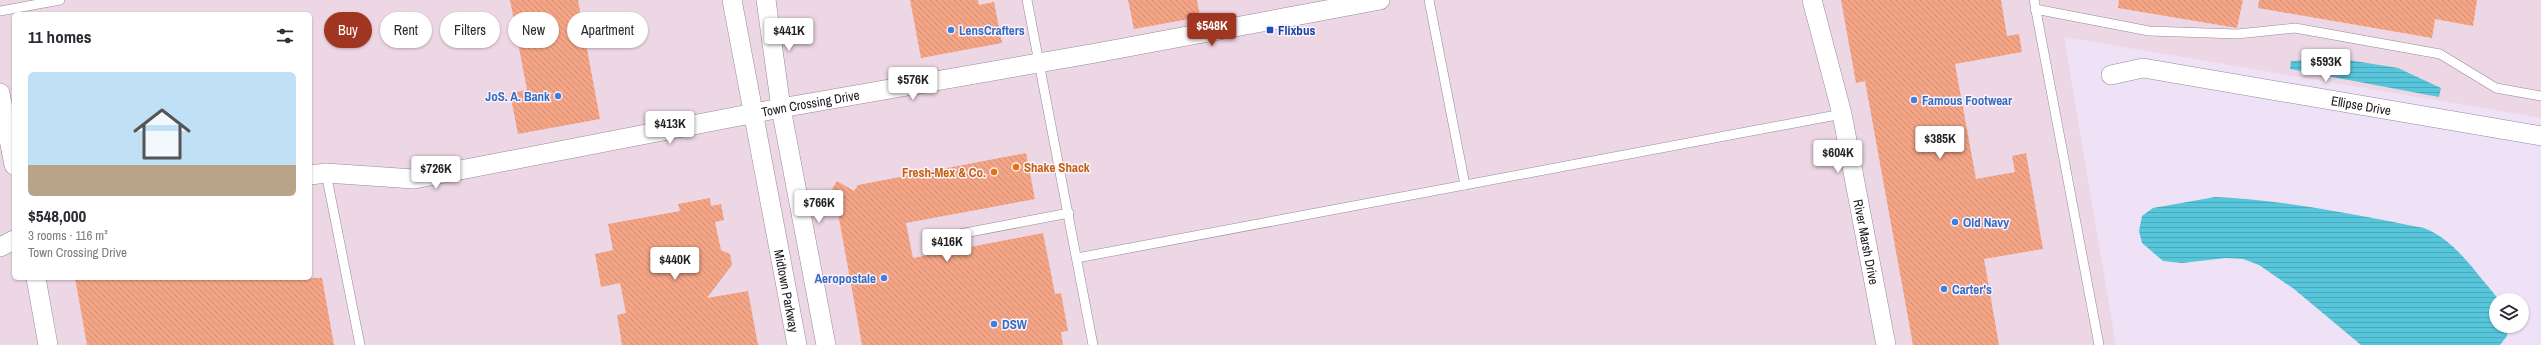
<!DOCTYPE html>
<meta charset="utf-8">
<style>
:root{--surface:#fff;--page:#f7f7f7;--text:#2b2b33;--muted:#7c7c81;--accent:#a03621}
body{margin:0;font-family:"Archivo Narrow",sans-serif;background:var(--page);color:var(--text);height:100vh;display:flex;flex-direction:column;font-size:15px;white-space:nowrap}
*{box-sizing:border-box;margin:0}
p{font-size:13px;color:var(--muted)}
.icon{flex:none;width:22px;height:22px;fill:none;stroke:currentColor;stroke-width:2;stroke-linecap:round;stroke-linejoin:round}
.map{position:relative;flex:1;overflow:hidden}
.sheet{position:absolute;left:12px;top:12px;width:300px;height:268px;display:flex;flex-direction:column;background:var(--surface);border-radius:6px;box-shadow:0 1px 3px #0004}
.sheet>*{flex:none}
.hud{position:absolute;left:324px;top:12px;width:380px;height:36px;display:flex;gap:8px}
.tools{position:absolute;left:2489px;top:293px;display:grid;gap:8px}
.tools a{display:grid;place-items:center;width:40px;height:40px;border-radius:50%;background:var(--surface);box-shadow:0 1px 3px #0004;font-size:20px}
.price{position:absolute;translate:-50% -34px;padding:0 9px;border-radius:4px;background:#fff;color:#222;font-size:13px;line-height:26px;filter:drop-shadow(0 1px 2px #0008)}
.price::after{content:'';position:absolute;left:50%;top:24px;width:12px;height:9px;margin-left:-6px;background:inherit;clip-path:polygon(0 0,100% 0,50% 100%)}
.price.on{background:var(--accent);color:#fff}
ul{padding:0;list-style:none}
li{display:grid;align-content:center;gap:8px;height:212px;padding:0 16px}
li span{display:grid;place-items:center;height:124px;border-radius:6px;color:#555}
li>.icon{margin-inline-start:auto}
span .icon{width:72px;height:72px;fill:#fffc;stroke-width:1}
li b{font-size:17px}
h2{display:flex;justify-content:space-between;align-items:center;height:48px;padding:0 16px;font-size:17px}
.tag{padding:0 14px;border-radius:18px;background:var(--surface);box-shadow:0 1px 3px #0004;font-size:14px;line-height:36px}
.tag.on{background:var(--accent);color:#fff}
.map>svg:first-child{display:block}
</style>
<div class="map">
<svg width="2541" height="345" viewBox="0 0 2541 345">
<defs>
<pattern id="water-rules" width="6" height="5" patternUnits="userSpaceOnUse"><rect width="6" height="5" fill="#58c6da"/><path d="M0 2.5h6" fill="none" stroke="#4ca9bb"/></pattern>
<pattern id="building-back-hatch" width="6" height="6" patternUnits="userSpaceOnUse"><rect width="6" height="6" fill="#f4a586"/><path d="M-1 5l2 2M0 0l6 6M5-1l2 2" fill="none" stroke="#d18d73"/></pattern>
</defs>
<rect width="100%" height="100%" fill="#efe2f7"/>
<!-- commercial -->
<path fill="#edd7e4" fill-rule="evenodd" d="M0,0H2541V118L2064,37L2116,345H0ZM14,14H310V278H14Z"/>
<!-- water -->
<g fill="url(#water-rules)">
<polygon points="2336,58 2398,68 2441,88 2439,97 2290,69 2291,61"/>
<path d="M2215,197C2286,200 2355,215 2424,228C2454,239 2475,272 2496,296L2498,300L2496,326H2508L2507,336L2500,345H2361L2294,289L2259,265L2243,259L2226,258L2182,263L2163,261L2142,243L2139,231L2142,216L2153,208Z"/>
</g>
<!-- building -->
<g fill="url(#building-back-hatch)">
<polygon points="510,0 578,0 600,119 518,134 510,93 527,90"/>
<polygon points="910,0 978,0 979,5 994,2 1002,43 921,58"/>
<polygon points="1128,0 1197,0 1200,17 1134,29"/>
<polygon points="1841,0 2001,0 2007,36 2019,34 2022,52 1955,64 1976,179 2015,172 2012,156 2026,153 2043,249 1984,259 1999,345 1913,345 1865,81 1856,83"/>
<polygon points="2119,0 2243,0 2237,28 2118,8"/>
<polygon points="2259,0 2477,0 2473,26 2435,19 2432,38 2258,8"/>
<polygon points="1026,153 1035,199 906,223 913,258 1043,233 1055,294 1061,293 1068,331 1061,332 1063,345 862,345 838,213 823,204 837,181 854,191 858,185"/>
<polygon points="710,198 711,206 721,204 724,220 715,222 721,250 730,254 732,265 707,298 748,291 758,345 622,345 617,315 626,313 620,283 601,287 595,254 613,250 608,224 680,211 678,204"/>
<polygon points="75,278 322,278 334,345 87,345"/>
</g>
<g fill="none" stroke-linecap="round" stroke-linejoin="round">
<defs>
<g id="lane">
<polyline points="1027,0 1093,345"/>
<polyline points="1429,0 1465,185"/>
<polyline points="2034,0 2099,345"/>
<polyline points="2035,9 2149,31 2237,34 2295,28 2440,54 2496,88 2541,96"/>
<polyline points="0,11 60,0"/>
<polyline points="326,173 360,345"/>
<polyline points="944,237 1069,213"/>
<polyline points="1077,258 1842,114"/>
</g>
<g id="street">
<path id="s1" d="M732,0L797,345"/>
<polyline points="766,0 781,108 826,345"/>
<path id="s2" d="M1812,0L1842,114L1886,345"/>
<path id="s3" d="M2111,75L2143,68L2541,136"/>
<polyline points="0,93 14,165"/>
<path id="s4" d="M310,175L326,173L414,179L781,108L1096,53L1380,0"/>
<polyline points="0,247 14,240"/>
<polyline points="36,278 48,345"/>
</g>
</defs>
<!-- lane casing -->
<use href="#lane" stroke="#95899c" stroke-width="10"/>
<!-- street casing -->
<use href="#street" stroke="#95899c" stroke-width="20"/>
<!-- lane -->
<use href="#lane" stroke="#fff" stroke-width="9"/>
<!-- street -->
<use href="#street" stroke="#fff" stroke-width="19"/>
</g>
<!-- markers -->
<g fill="#3f7fe0" stroke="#faf2fe" stroke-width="1.5">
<circle cx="951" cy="30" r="4"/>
<circle cx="558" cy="96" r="4"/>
<circle cx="1914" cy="100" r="4"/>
<circle cx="1955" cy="222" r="4"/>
<circle cx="884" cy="278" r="4"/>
<circle cx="1944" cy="289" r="4"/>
<circle cx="994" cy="324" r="4"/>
</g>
<rect fill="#1a4fb4" stroke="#faf2fe" stroke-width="1.5" x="1266" y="26" width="8" height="8" rx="2"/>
<g fill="#e8710a" stroke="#faf2fe" stroke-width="1.5">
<circle cx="1016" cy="167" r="4"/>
<circle cx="994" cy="172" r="4"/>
</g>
<g text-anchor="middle" stroke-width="3" stroke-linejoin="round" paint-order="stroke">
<!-- shop labels -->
<g font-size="13" font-weight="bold" fill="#366cbe" stroke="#faf2fe" text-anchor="start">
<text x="959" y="35">LensCrafters</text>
<text x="550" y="101" text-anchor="end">JoS. A. Bank</text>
<text x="1922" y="105">Famous Footwear</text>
<text x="1963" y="227">Old Navy</text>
<text x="876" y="283" text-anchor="end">Aeropostale</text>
<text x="1952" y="294">Carter's</text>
<text x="1002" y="329">DSW</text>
</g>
<!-- transit labels -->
<g font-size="13" font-weight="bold" fill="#164399" stroke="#faf2fe" text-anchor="start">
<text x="1278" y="35">Flixbus</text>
</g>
<!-- street labels -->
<g font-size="13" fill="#1b161d" stroke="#faf2fe">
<text dy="5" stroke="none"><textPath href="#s4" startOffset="508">Town Crossing Drive</textPath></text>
<text dy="5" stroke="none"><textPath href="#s3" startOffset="254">Ellipse Drive</textPath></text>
<text dy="5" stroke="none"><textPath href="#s2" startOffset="248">River Marsh Drive</textPath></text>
<text dy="5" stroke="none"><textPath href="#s1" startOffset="296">Midtown Parkway</textPath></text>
</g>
<!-- food labels -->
<g font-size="13" font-weight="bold" fill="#c56008" stroke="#faf2fe" text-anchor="start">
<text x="1024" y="172">Shake Shack</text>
<text x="986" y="177" text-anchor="end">Fresh-Mex &amp; Co.</text>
</g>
</g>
</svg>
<div class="tools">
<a><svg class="icon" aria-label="layers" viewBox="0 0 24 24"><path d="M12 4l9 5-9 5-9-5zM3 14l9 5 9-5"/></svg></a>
</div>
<b class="price on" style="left:1212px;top:47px">$548K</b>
<b class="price" style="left:789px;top:52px">$441K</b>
<b class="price" style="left:2326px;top:83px">$593K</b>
<b class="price" style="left:913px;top:101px">$576K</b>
<b class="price" style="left:670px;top:145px">$413K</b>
<b class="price" style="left:1940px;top:160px">$385K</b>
<b class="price" style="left:1838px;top:174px">$604K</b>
<b class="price" style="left:436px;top:190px">$726K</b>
<b class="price" style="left:819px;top:224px">$766K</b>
<b class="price" style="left:947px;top:263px">$416K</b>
<b class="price" style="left:675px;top:281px">$440K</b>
<div class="hud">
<a class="tag on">Buy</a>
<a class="tag">Rent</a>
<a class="tag">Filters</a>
<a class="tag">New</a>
<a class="tag">Apartment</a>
</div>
<section class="sheet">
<h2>11 homes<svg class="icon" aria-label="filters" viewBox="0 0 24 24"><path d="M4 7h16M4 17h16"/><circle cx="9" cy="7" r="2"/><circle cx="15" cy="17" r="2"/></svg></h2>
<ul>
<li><span style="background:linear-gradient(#bfe0f5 75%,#b9a48a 0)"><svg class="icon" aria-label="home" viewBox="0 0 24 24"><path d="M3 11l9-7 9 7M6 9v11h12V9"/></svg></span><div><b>$548,000</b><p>3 rooms · 116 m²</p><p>Town Crossing Drive</p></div></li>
</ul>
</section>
</div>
